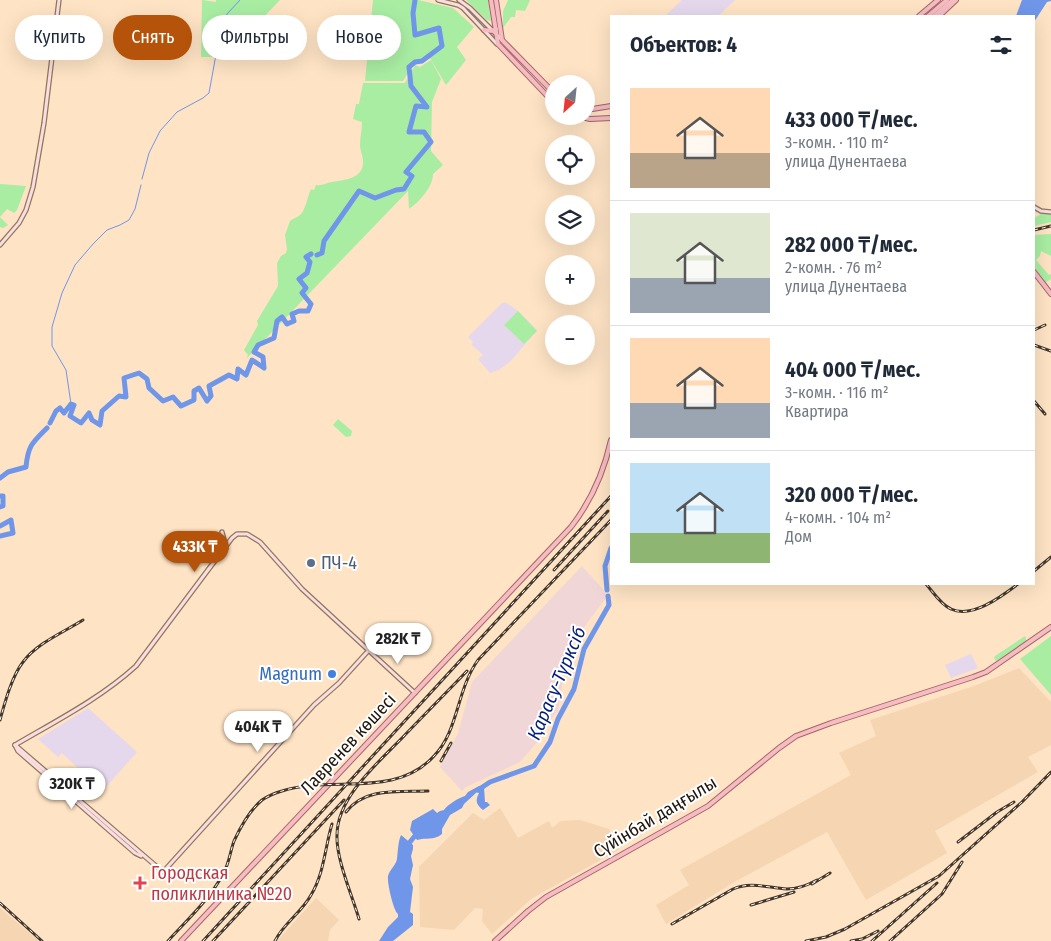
<!DOCTYPE html>
<html lang="ru">
<meta charset="utf-8">
<style>
:root{--surface:#fff;--page:#f2f2f3;--text:#1f2937;--muted:#747a83;--line:#e0e1e3;--accent:#b45309}
body{margin:0;font-family:"Fira Sans Condensed",sans-serif;background:var(--page);color:var(--text);height:100vh;display:flex;flex-direction:column;font-size:19px;white-space:nowrap}
*{box-sizing:border-box;margin:0}
p{font-size:16px;color:var(--muted)}
.icon{flex:none;width:28px;height:28px;fill:none;stroke:currentColor;stroke-width:2;stroke-linecap:round;stroke-linejoin:round}
.map{position:relative;flex:1;overflow:hidden}
.panel{position:absolute;left:610px;top:15px;width:425px;height:570px;display:flex;flex-direction:column;background:var(--surface);border-radius:0px;box-shadow:0 5px 20px #0002}
.panel>*{flex:none}
.hud{position:absolute;left:15px;top:15px;width:475px;height:45px;display:flex;gap:10px}
.needle{width:32px;rotate:207deg}
.fabs{position:absolute;left:545px;top:75px;display:grid;gap:10px}
.fabs a{display:grid;place-items:center;width:50px;height:50px;border-radius:50%;background:var(--surface);box-shadow:0 5px 20px #0002;font-size:25px}
.price{position:absolute;translate:-50% -42px;padding:0 11px;border-radius:18px;background:#fff;color:#222;font-size:16px;line-height:32px;filter:drop-shadow(0 1px 2px #0008)}
.price::after{content:'';position:absolute;left:50%;top:30px;width:15px;height:11px;margin-left:-8px;background:inherit;clip-path:polygon(0 0,100% 0,50% 100%)}
.price.active{background:var(--accent);color:#fff}
ul{padding:0;list-style:none}
li{display:flex;align-items:center;gap:15px;height:125px;padding:0 20px}
li+li{border-top:1px solid var(--line)}
li span{display:grid;place-items:center;flex:none;width:140px;height:100px;border-radius:0px;color:#555}
li>.icon{margin-inline-start:auto}
span .icon{width:60px;height:60px;fill:#fffc;stroke-width:1}
li b{font-size:21px}
h2{display:flex;justify-content:space-between;align-items:center;height:60px;padding:0 20px;font-size:21px}
.pill{padding:0 18px;border-radius:22px;background:var(--surface);box-shadow:0 5px 20px #0002;font-size:18px;line-height:45px}
.pill.active{background:var(--accent);color:#fff}
.map>svg:first-child{display:block}
</style>
<div class="map">
<svg width="1051" height="941" viewBox="0 0 1051 941">
<rect width="100%" height="100%" fill="#fee3c4"/>
<!-- commercial -->
<polygon fill="#f1d6d8" points="582,566 608,595 568,649 558,711 542,729 541,738 520,762 466,787 462,791 440,767 458,733 472,682"/>
<!-- built -->
<g fill="#f5d5b2">
<polygon points="1019,668 1051,702 1051,745 1028,757 1038,772 935,831 947,853 866,900 827,832 736,881 666,924 656,905 689,885 680,870 851,775 839,753 876,736 870,720 974,686"/>
<polygon points="500,808 518,838 549,821 552,828 561,821 580,820 609,829 620,849 531,899 492,934 482,921 483,909 475,908 454,930 420,927 419,867 473,813 484,820"/>
<polygon points="316,898 339,920 330,930 328,941 277,941"/>
<polygon points="0,908 39,941 0,941"/>
</g>
<!-- education -->
<g fill="#e5d8ec">
<polygon points="682,0 735,0 718,16 665,16"/>
<polygon points="505,302 517,310 537,330 512,360 499,370 490,373 478,359 483,355 471,344 473,342 468,337 502,303"/>
<polygon points="971,654 978,668 951,678 945,665"/>
<polygon points="88,708 137,752 106,787 98,782 92,781 62,753 58,757 38,739"/>
</g>
<!-- green -->
<g fill="#a9eda3">
<polygon points="202,0 216,2 216,0 280,0 225,57 201,57"/>
<polygon points="373,0 418,0 453,8 474,27 457,47 466,60 446,85 430,58 413,65 403,81 365,81"/>
<polygon points="466,0 488,0 491,21 487,20"/>
<polygon points="508,0 530,0 525,11 516,10 515,17 511,17 503,28 503,11"/>
<path d="M431,60L441,79L432,102L431,151L443,165L433,174C433,187 419,202 409,209L408,191L246,359L248,355L244,350L258,325L257,321L278,286L277,263L281,256L286,253L287,249L285,235L290,221C293,218 297,218 300,215C305,212 308,195 311,189L314,190L316,185C322,186 326,183 332,182C345,180 364,179 363,161C363,155 360,151 360,145C360,137 362,130 362,122L353,119L356,104H359L363,83H405L415,65L420,67Z"/>
<polygon points="0,184 26,186 17,210 14,213 7,209 0,217 8,225 3,228 0,227"/>
<polygon points="1051,213 1051,222 1034,226 1034,218 1041,214"/>
<polygon points="1051,234 1051,256 1041,251 1040,256 1036,260 1049,275 1051,274 1051,279 1045,283 1034,267 1034,235"/>
<polygon points="518,311 537,331 524,344 504,325"/>
<polygon points="338,419 352,431 351,436 346,437 333,425"/>
<polygon points="1025,636 1027,642 996,661 994,658 995,656"/>
<polygon points="1051,636 1051,695 1020,659"/>
</g>
<!-- water -->
<g fill="#7096e9">
<polygon points="1022,0 1051,0 1051,1 1047,2 1034,22 1034,16 1016,16"/>
<path d="M479,786L484,787L485,802H487L490,805L483,810C476,804 475,801 479,793L477,792L464,804L462,808L450,815L442,829V834C433,841 426,837 417,840L410,830L412,821L433,809L437,813L440,811L444,810C447,805 460,797 465,796L468,792Z"/>
<path d="M401,835L413,845V849L411,856L413,865L410,879L413,887L410,912L413,914V925L393,941H379L388,927L398,917V914C393,910 387,882 388,876C390,869 396,865 397,859C398,851 398,842 401,835Z"/>
</g>
<g fill="none" stroke-linecap="round" stroke-linejoin="round">
<!-- stream -->
<g stroke="#7096e9" stroke-width="1">
<polyline points="142,179 149,153 160,131 177,112 203,98 209,93 217,49 227,14 240,0"/>
<polyline points="71,404 66,370 52,346 52,327 62,293 75,265 93,244 107,230 120,225 129,220 135,209 141,185"/>
</g>
<!-- river -->
<g stroke="#7096e9" stroke-width="5">
<polyline points="317,255 322,253 324,241 359,191 375,198 396,190 404,189 412,176 406,172 431,142 424,132 409,132 416,106 427,107 411,86 409,67 415,62 422,61 442,46 439,28 415,35 413,13 415,0"/>
<polyline points="50,423 56,411 60,408 64,413 71,404 74,405 70,416 81,423 89,413 92,420 100,425 102,411 119,396 126,397 124,378 139,373 147,379 149,388 163,401 173,397 181,406 194,400 194,391 199,388 207,401 211,396 209,386 229,375 237,379 238,369 246,375 252,360 264,368 263,357 254,352 258,345 274,338 277,321 282,317 287,324 294,321 292,314 299,311 308,311 311,304 302,293 306,288 299,279 307,273 310,262 306,257 311,254"/>
<path d="M0,478L8,472L26,467C28,445 33,442 47,428"/>
<polyline points="0,496 3,496 3,506 0,507"/>
<polyline points="0,526 11,520 13,533 0,536"/>
<polyline points="607,590 605,566 611,548"/>
<polyline points="478,790 490,782 534,766 550,742 558,719 574,689 584,649 609,605 608,596"/>
<polyline points="406,847 418,832"/>
</g>
<defs>
<g id="secondary">
<polyline points="438,0 458,5 463,8 497,44"/>
<polyline points="459,0 470,8 502,40"/>
<polyline points="1034,207 1041,211 1051,212"/>
<polyline points="0,245 19,223 26,210 33,187 44,123 59,0"/>
<polyline points="222,532 226,548"/>
<path d="M15,745C56,721 101,698 136,666L232,538L237,534H247L260,542L302,589L415,693"/>
<polyline points="15,745 163,872 314,705 339,683 369,650"/>
<polyline points="15,745 18,751 135,853 141,856"/>
</g>
<g id="primary">
<polyline points="491,0 498,44 554,103"/>
<polyline points="496,0 502,40 554,93"/>
<polyline points="919,16 938,0"/>
<polyline points="928,16 947,0"/>
<polyline points="934,16 953,0"/>
<polyline points="939,16 956,0"/>
<polyline points="484,30 493,31 496,29"/>
<polyline points="586,110 611,106"/>
<polyline points="578,116 590,119 611,118"/>
<polyline points="1034,272 1051,294"/>
<path d="M181,941L571,527C592,500 604,472 611,440"/>
<polyline points="495,941 528,911 546,897 708,806 779,748 796,736 831,723 973,677 986,672 1051,627"/>
</g>
</defs>
<!-- secondary casing -->
<use href="#secondary" stroke="#8f775c" stroke-width="5.5"/>
<!-- primary casing -->
<use href="#primary" stroke="#a66467" stroke-width="6"/>
<!-- secondary -->
<use href="#secondary" stroke="#fadde0" stroke-width="3"/>
<!-- primary -->
<use href="#primary" stroke="#f5bcc2" stroke-width="4"/>
<defs>
<g id="rail">
<polyline points="1034,230 1051,226"/>
<polyline points="1034,330 1045,325"/>
<polyline points="1034,345 1051,351"/>
<polyline points="1034,401 1045,414"/>
<polyline points="554,570 608,511"/>
<polyline points="1034,571 1051,557"/>
<path d="M926,584C933,592 941,605 951,609C972,619 1002,596 1018,584"/>
<path d="M0,720C5,702 12,676 23,662C37,643 64,632 83,620"/>
<polyline points="441,761 451,743"/>
<path d="M346,812C365,787 399,792 428,791"/>
<polyline points="958,842 997,812 1014,802"/>
<polyline points="812,884 830,873"/>
<polyline points="0,903 42,941"/>
<polyline points="751,905 794,892"/>
<path d="M359,919C352,895 336,859 337,835C337,797 379,762 403,737C424,715 446,693 467,671"/>
<path d="M672,924L733,889C751,881 768,888 787,889C798,889 808,885 817,880"/>
<path d="M168,941C187,920 210,899 223,874C229,864 230,852 234,841C240,828 250,810 262,800C268,796 275,793 282,791C332,775 395,799 434,756C459,730 456,691 478,660L611,520"/>
<polyline points="203,941 611,496"/>
<polyline points="213,941 344,800"/>
<path d="M275,941C283,924 302,912 311,895C324,874 325,847 332,824"/>
<polyline points="806,941 826,937 845,929 939,876 1022,802 1051,772"/>
<polyline points="851,941 862,939 878,931"/>
<polyline points="872,941 937,883"/>
<polyline points="890,941 942,894 962,862"/>
</g>
</defs>
<!-- rail casing -->
<use href="#rail" stroke="#443729" stroke-width="3"/>
<!-- rail -->
<use href="#rail" stroke="#fff" stroke-width="1" stroke-dasharray="4" stroke-linecap="butt"/>
</g>
<!-- markers -->
<circle fill="#5c6f8a" stroke="#fff" stroke-width="2" cx="311" cy="563" r="5"/>
<circle fill="#3f7fe0" stroke="#fff" stroke-width="2" cx="332" cy="674" r="5"/>
<path fill="#e0444e" stroke="#fff" stroke-width="2" d="M137.5 875.5h5v5h5v5h-5v5h-5v-5h-5v-5h5z"/>
<g text-anchor="middle" stroke-width="4" stroke-linejoin="round" paint-order="stroke">
<!-- service labels -->
<g font-size="18" fill="#4e5e75" stroke="#fff" text-anchor="start">
<text x="321" y="569">ПЧ-4</text>
</g>
<!-- shop labels -->
<g font-size="18" fill="#366cbe" stroke="#fff" text-anchor="end">
<text x="322" y="680">Magnum</text>
</g>
<!-- street labels -->
<g font-size="18" fill="#1f150a" stroke="#fff">
<text transform="translate(348 744) rotate(-47)" y="6">Лавренев көшесі</text>
<text transform="translate(655 817) rotate(-31)" y="6">Сүйінбай даңғылы</text>
</g>
<!-- health labels -->
<g font-size="18" fill="#be3a42" stroke="#fff" text-anchor="start">
<text x="151" y="879">Городская<tspan x="151" dy="21">поликлиника №20</tspan></text>
</g>
<!-- water labels -->
<g font-size="19" font-style="italic" fill="#031d7b" stroke="#fff">
<text transform="translate(556 683) rotate(-67)" y="7">Қарасу-Түрксіб</text>
</g>
</g>
</svg>
<div class="fabs">
<a><svg class="needle" viewBox="-14 -14 28 28"><path d="M0-13l5 13h-10z" fill="#e53935"/><path d="M0 13l5-13h-10z" fill="#747a83"/></svg></a>
<a><svg class="icon" aria-label="locate" viewBox="0 0 24 24"><circle cx="12" cy="12" r="6"/><path d="M12 2v4M12 18v4M2 12h4M18 12h4"/></svg></a>
<a><svg class="icon" aria-label="layers" viewBox="0 0 24 24"><path d="M12 4l9 5-9 5-9-5zM3 14l9 5 9-5"/></svg></a>
<a>+</a>
<a>−</a>
</div>
<b class="price active" style="left:195px;top:573px">433K ₸</b>
<b class="price" style="left:398px;top:665px">282K ₸</b>
<b class="price" style="left:258px;top:753px">404K ₸</b>
<b class="price" style="left:72px;top:810px">320K ₸</b>
<div class="hud">
<a class="pill">Купить</a>
<a class="pill active">Снять</a>
<a class="pill">Фильтры</a>
<a class="pill">Новое</a>
</div>
<section class="panel">
<h2>Объектов: 4<svg class="icon" aria-label="filters" viewBox="0 0 24 24"><path d="M4 7h16M4 17h16"/><circle cx="9" cy="7" r="2"/><circle cx="15" cy="17" r="2"/></svg></h2>
<ul>
<li><span style="background:linear-gradient(#ffd9b3 65%,#b9a48a 0)"><svg class="icon" aria-label="home" viewBox="0 0 24 24"><path d="M3 11l9-7 9 7M6 9v11h12V9"/></svg></span><div><b>433 000 ₸/мес.</b><p>3-комн. · 110 m²</p><p>улица Дунентаева</p></div></li>
<li><span style="background:linear-gradient(#dfe7d0 65%,#9aa5b1 0)"><svg class="icon" aria-label="home" viewBox="0 0 24 24"><path d="M3 11l9-7 9 7M6 9v11h12V9"/></svg></span><div><b>282 000 ₸/мес.</b><p>2-комн. · 76 m²</p><p>улица Дунентаева</p></div></li>
<li><span style="background:linear-gradient(#ffd9b3 65%,#9aa5b1 0)"><svg class="icon" aria-label="home" viewBox="0 0 24 24"><path d="M3 11l9-7 9 7M6 9v11h12V9"/></svg></span><div><b>404 000 ₸/мес.</b><p>3-комн. · 116 m²</p><p>Квартира</p></div></li>
<li><span style="background:linear-gradient(#bfe0f5 70%,#8fb573 0)"><svg class="icon" aria-label="home" viewBox="0 0 24 24"><path d="M3 11l9-7 9 7M6 9v11h12V9"/></svg></span><div><b>320 000 ₸/мес.</b><p>4-комн. · 104 m²</p><p>Дом</p></div></li>
</ul>
</section>
</div>
